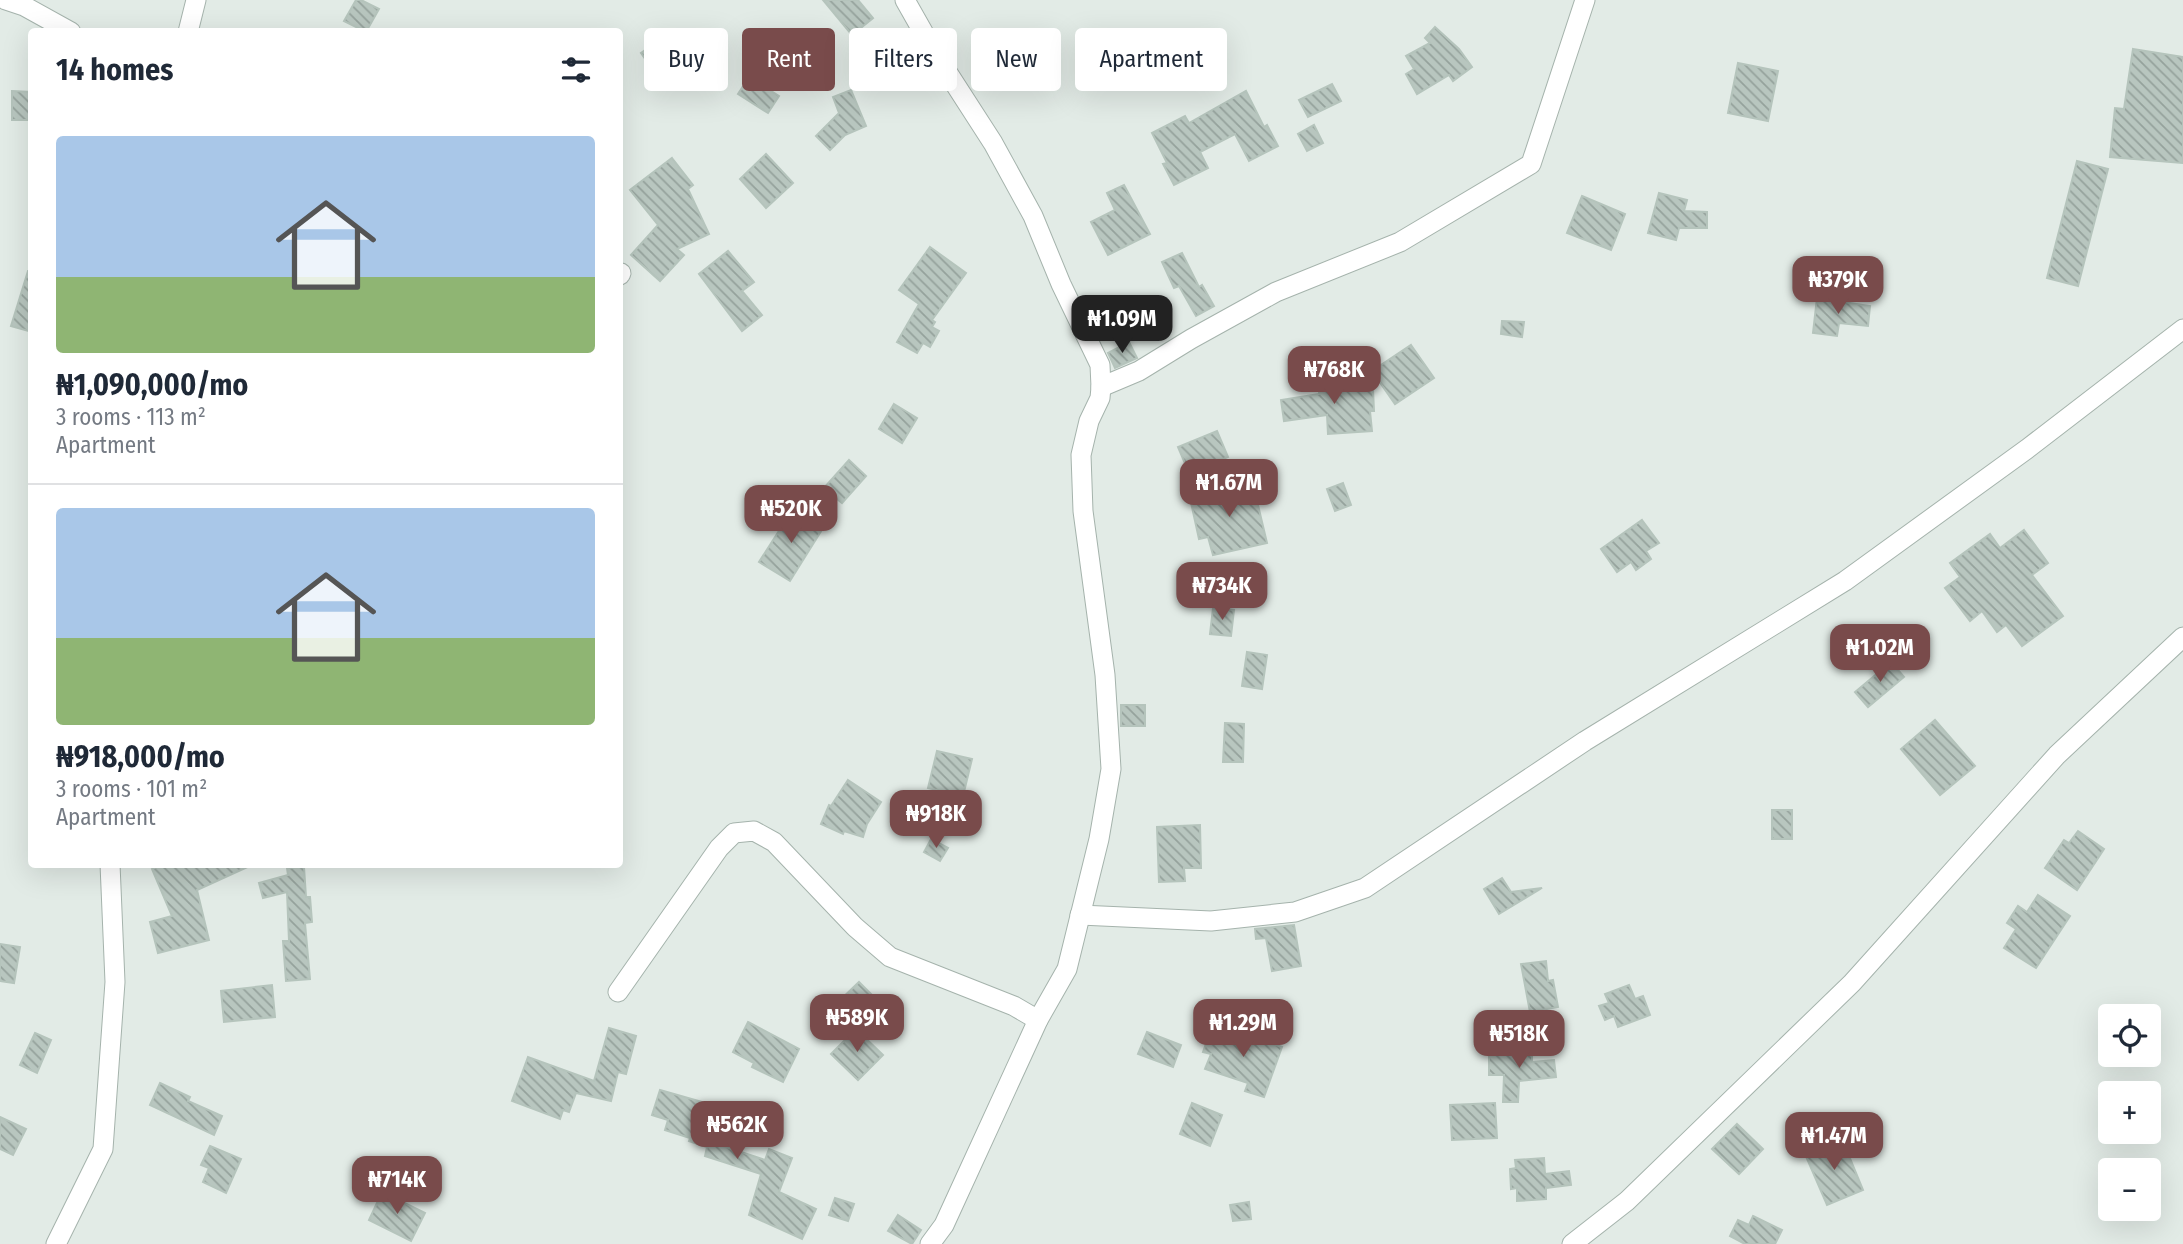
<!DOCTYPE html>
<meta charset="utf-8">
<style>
:root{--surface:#fff;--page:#f6f6f7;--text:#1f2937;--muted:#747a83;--line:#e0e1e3;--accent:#794b4b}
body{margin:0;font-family:"Fira Sans Condensed",sans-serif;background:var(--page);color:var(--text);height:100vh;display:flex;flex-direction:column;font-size:26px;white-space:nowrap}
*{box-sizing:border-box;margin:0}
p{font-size:23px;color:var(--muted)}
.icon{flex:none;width:38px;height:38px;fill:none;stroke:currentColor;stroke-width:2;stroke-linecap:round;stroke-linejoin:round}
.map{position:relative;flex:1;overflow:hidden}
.panel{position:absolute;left:28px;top:28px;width:595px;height:840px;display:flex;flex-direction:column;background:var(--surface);border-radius:7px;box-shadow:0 7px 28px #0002}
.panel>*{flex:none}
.hud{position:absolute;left:644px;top:28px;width:665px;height:63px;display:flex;gap:14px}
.buttons{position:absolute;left:2098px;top:1004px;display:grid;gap:14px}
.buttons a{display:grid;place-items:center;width:63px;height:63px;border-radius:7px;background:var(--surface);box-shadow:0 7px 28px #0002;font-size:35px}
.price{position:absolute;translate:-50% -60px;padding:0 16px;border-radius:14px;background:var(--accent);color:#fff;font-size:23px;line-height:46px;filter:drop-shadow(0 2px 4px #0008)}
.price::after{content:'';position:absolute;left:50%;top:42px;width:21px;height:16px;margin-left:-10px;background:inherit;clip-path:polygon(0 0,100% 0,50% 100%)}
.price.on{background:#222;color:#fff}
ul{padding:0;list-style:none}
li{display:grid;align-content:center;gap:14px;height:371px;padding:0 28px}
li+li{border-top:2px solid var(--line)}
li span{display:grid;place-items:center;height:217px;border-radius:7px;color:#555}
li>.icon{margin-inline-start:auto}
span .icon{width:126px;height:126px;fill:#fffc;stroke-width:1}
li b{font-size:30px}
h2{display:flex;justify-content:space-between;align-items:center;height:84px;padding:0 28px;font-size:30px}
.tag{padding:0 24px;border-radius:7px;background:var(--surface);box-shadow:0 7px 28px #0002;font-size:24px;line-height:63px}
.tag.on{background:var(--accent);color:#fff}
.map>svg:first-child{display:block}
</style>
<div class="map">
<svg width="2183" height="1244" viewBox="0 0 2183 1244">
<defs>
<pattern id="building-back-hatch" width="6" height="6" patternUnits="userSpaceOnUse" patternTransform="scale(1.75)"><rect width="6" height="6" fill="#b8c6bf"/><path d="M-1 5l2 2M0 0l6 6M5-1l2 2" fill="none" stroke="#95a29c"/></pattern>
</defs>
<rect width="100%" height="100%" fill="#e2ebe6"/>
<!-- building -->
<g fill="url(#building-back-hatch)" stroke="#b5c4bc" stroke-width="2">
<polygon points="356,0 361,0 379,9 366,32 344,21"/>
<polygon points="823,0 858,0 873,18 852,35"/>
<polygon points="1435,27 1459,49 1472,67 1453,81 1449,75 1417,94 1406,74 1414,69 1406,56 1430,43 1425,38"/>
<polygon points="661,39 680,65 660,80 641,53"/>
<polygon points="2133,49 2183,57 2183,163 2110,157 2115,108 2124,109"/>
<polygon points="1738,63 1778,71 1768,121 1728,113"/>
<polygon points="749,77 779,96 768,113 738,94"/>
<polygon points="1332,84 1341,101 1308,117 1299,100"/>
<polygon points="851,90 866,126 845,135 830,150 816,136 839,113 833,97"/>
<polygon points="12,91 32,92 32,120 12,120"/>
<polygon points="1246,91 1264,127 1267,125 1278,146 1249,161 1235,134 1200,152 1208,168 1174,185 1163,164 1167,163 1152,133 1185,116 1189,123"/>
<polygon points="1314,125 1323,143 1307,151 1298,134"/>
<polygon points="766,154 793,183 766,208 740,179"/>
<polygon points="672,158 693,185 688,189 709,234 677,249 684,255 660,281 631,255 658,225 630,190"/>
<polygon points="2077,161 2108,169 2078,286 2047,278"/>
<polygon points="1124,185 1150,234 1108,255 1091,222 1115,210 1107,193"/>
<polygon points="1659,193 1687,200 1684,211 1707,212 1707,228 1679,228 1676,240 1648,233"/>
<polygon points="1582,196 1625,214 1611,250 1567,233"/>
<polygon points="930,247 966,273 932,320 935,322 932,327 939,331 930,347 923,343 917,353 897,342 919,304 899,290"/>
<polygon points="728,251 754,282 742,291 762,315 742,331 699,274"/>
<polygon points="1182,253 1199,287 1202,285 1214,306 1196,316 1179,286 1174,288 1162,262"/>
<polygon points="28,271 32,271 32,332 11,326"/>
<polygon points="1817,298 1870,306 1868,326 1839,323 1837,336 1813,333"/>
<polygon points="1502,321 1524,322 1522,337 1501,334"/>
<polygon points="1129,342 1137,358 1115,368 1108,353"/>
<polygon points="1411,345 1434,378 1395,404 1372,371"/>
<polygon points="1320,367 1334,367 1334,391 1373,389 1374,411 1370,411 1372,431 1328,434 1327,415 1284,421 1281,400 1319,394"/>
<polygon points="894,404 917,418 902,443 879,429"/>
<polygon points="1217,431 1228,457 1189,473 1178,447"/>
<polygon points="849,460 866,476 842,503 824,488"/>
<polygon points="1343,483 1351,505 1335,511 1327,489"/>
<polygon points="1253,484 1267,543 1213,555 1208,537 1199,539 1190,498"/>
<polygon points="793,509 823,528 790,581 759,562"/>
<polygon points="1642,520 1659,543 1646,551 1651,559 1636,570 1631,562 1617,572 1601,549"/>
<polygon points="2024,530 2048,563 2032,575 2063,616 2022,646 2006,625 1997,632 1982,611 1970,621 1945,588 1960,577 1950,563 1990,534 2000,548"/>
<polygon points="1213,608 1234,610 1231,636 1210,634"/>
<polygon points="1247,652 1267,655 1262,689 1242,686"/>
<polygon points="1891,662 1904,677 1868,707 1855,692"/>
<rect x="1121" y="705" width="24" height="21"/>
<polygon points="1935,720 1975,766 1940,795 1901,749"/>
<polygon points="1225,723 1244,724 1243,762 1223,762"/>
<polygon points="937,751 972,759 963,796 928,788"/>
<polygon points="848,780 881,802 867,824 863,837 844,831 843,834 821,824 829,805 831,806"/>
<rect x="1772" y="810" width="20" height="29"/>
<polygon points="1200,825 1201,868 1184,868 1185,881 1159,882 1157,827"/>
<polygon points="2078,831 2104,849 2077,890 2045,868 2064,840 2069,843"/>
<polygon points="931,839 948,848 940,861 924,852"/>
<polygon points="163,864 254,864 197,890 209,940 158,953 150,922 172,916 152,869"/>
<polygon points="304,867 306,897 310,897 312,922 305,923 310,979 286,981 283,941 289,941 287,892 263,898 259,883 288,875 287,868"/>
<polygon points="1502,878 1511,892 1542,888 1499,914 1484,889"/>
<polygon points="2038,895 2070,916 2036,968 2004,948 2016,929 2007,923 2018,906 2027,912"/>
<polygon points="1294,925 1301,966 1272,971 1266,938 1256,939 1255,929"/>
<polygon points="0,944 20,947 14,983 0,981"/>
<polygon points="1546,961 1548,981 1553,980 1558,1007 1530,1012 1521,964"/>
<polygon points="859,982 872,995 850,1018 836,1004"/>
<polygon points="272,985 275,1017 224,1022 221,991"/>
<polygon points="1629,985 1635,999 1643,996 1650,1015 1618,1027 1614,1016 1605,1020 1599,1006 1609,1003 1605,994"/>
<polygon points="748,1022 799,1049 783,1082 752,1067 754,1063 733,1052"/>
<polygon points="1220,1027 1282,1047 1264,1097 1245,1091 1248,1083 1205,1069 1211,1054 1203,1052 1209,1035 1217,1038"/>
<polygon points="609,1028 636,1036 626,1074 618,1072 611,1101 576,1093 569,1112 563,1110 560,1119 512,1101 528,1057 594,1081"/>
<polygon points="856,1029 883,1055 858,1080 831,1054"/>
<polygon points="1147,1032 1181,1045 1173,1067 1138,1054"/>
<polygon points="35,1033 51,1040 37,1073 20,1065"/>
<polygon points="1509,1047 1532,1047 1532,1062 1554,1060 1556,1077 1519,1081 1518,1102 1503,1102 1504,1075 1489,1075 1489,1053 1509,1053"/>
<polygon points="160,1083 190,1097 188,1101 222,1116 214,1135 150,1105"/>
<polygon points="660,1090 723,1108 719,1119 727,1122 720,1145 765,1160 769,1149 792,1158 779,1192 816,1209 802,1239 749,1215 761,1174 705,1156 707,1147 689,1141 690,1138 665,1130 668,1120 652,1115"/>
<polygon points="1192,1103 1222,1115 1210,1146 1180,1134"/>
<polygon points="1495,1103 1497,1138 1452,1140 1450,1105"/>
<polygon points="0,1117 26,1129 13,1155 0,1149"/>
<polygon points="1737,1124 1763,1149 1739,1174 1712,1149"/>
<polygon points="1842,1139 1863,1190 1827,1205 1805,1154"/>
<polygon points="210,1146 241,1159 226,1193 203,1182 209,1168 201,1165"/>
<polygon points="1544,1158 1545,1174 1569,1171 1571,1185 1546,1188 1546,1199 1517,1201 1517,1188 1511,1189 1510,1169 1516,1168 1515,1160"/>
<polygon points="388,1165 404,1173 395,1188 380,1180"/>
<polygon points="382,1192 425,1213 411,1241 369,1220"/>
<polygon points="835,1198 854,1204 848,1221 829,1215"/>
<polygon points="1249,1202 1251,1219 1233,1221 1230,1205"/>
<polygon points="898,1215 921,1230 912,1244 888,1231"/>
<polygon points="1753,1216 1782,1230 1775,1244 1745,1244 1730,1236 1738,1220 1749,1225"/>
</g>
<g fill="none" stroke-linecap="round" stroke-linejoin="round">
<defs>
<g id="minor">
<polyline points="6,0 24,6 71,32"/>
<polyline points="905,0 935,53 993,143 1033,216 1061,284 1100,365 1101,387 1100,398 1089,421 1081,455 1083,511 1105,675 1111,769 1099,839 1067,969 1038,1020 944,1225 930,1244"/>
<polyline points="188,32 196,0"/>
<polyline points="620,275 621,273"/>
<polyline points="1101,387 1139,371 1191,339 1276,292 1400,242 1531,164 1585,0"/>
<polyline points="1080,915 1211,921 1295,912 1365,888 1585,741 1845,581 2027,449 2183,329"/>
<polyline points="618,992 719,848 734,833 754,831 774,842 855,927 890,957 1014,1006 1038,1020"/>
<polyline points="56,1244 103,1149 115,982 110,864"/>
<polyline points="1572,1244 1627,1201 1852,983 2057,755 2183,637"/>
</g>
</defs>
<!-- minor casing -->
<use href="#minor" stroke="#a5b3ac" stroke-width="21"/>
<!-- minor -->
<use href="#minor" stroke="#fff" stroke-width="19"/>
</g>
</svg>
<div class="buttons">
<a><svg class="icon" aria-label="locate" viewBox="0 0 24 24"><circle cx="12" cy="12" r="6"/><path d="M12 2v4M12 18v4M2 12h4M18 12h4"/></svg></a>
<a>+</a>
<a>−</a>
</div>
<b class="price" style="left:1838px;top:316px">₦379K</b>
<b class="price on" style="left:1122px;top:355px">₦1.09M</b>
<b class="price" style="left:1334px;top:406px">₦768K</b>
<b class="price" style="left:1229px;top:519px">₦1.67M</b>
<b class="price" style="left:791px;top:545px">₦520K</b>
<b class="price" style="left:1222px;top:622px">₦734K</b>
<b class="price" style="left:1880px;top:684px">₦1.02M</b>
<b class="price" style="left:936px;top:850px">₦918K</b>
<b class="price" style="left:857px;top:1054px">₦589K</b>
<b class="price" style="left:1243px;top:1059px">₦1.29M</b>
<b class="price" style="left:1519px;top:1070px">₦518K</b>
<b class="price" style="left:737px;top:1161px">₦562K</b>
<b class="price" style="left:1834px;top:1172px">₦1.47M</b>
<b class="price" style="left:397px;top:1216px">₦714K</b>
<div class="hud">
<a class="tag">Buy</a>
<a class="tag on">Rent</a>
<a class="tag">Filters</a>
<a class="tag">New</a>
<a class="tag">Apartment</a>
</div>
<section class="panel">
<h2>14 homes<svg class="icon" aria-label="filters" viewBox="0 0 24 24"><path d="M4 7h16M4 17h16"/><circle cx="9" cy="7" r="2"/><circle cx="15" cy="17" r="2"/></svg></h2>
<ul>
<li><span style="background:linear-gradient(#a9c7e8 65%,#8fb573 0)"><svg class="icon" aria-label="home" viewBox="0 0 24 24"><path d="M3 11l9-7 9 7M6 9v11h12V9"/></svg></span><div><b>₦1,090,000/mo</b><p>3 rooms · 113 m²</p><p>Apartment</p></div></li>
<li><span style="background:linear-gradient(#a9c7e8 60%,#8fb573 0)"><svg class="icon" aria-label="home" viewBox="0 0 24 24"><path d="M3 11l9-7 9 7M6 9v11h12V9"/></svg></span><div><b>₦918,000/mo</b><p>3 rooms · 101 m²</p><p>Apartment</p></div></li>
</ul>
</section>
</div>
